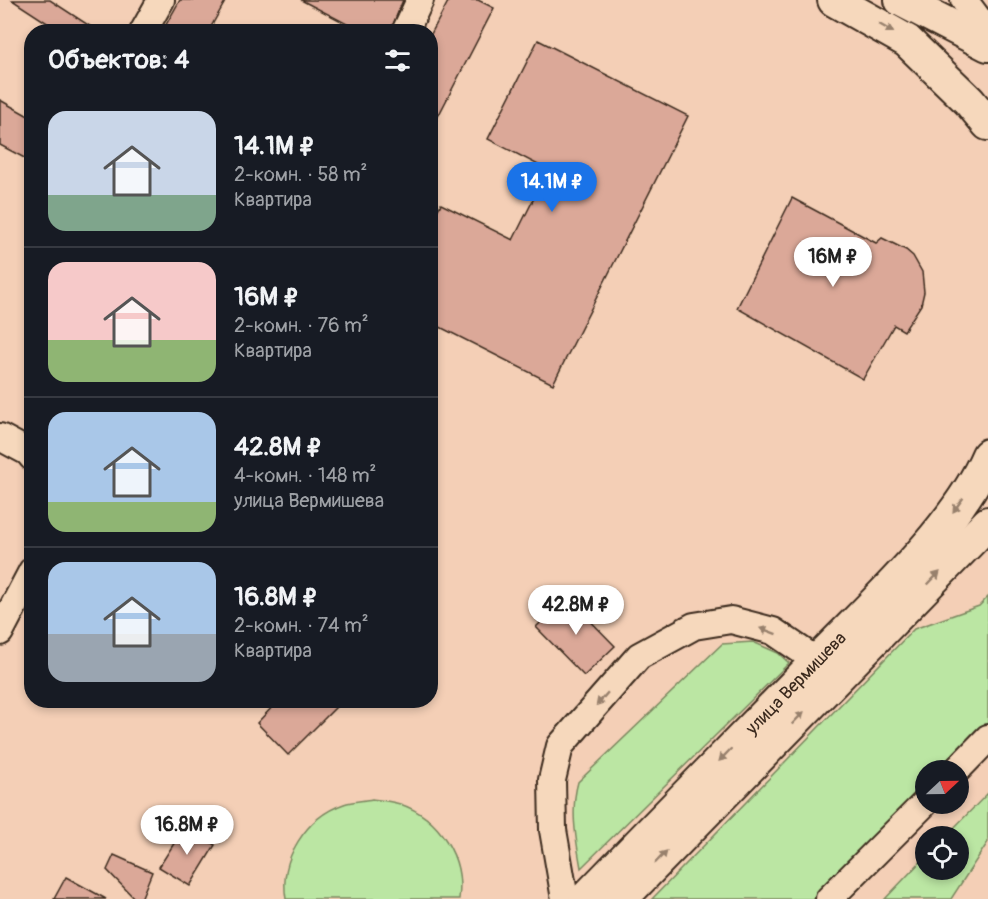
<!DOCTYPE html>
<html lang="ru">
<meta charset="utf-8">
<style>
:root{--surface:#171b24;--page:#20242c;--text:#f1f3f6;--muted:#9ea1a6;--line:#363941;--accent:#1a73e8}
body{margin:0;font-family:Pangolin,sans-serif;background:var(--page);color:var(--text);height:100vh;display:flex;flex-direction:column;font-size:22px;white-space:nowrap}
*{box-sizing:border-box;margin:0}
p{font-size:20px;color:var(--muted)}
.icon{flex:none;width:33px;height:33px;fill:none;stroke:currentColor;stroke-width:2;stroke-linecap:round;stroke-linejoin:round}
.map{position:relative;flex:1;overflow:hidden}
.sheet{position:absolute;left:24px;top:24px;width:414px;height:684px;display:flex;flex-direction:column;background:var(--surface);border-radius:24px;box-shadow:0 3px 9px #0003}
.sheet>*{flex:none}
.needle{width:39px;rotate:68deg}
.controls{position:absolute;left:915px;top:760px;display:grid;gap:12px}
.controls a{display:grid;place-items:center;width:54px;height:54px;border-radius:50%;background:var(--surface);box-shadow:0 3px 9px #0003;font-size:30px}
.price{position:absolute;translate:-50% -51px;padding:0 14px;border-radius:21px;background:#fff;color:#222;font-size:20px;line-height:39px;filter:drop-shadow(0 2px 3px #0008)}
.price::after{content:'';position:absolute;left:50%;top:36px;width:18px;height:14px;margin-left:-9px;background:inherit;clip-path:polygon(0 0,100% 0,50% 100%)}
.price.current{background:var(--accent);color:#fff}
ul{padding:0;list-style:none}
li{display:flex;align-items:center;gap:18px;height:150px;padding:0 24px}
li+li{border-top:2px solid var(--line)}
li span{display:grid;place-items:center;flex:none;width:168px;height:120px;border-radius:18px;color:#555}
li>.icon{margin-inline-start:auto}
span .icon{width:72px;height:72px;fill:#fffc;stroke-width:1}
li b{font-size:26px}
h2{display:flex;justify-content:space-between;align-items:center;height:72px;padding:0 24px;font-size:26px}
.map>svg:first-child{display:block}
</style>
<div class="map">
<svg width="988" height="899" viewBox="0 0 988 899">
<rect width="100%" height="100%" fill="#f4cfb6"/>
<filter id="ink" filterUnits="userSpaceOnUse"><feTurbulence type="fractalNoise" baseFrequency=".0167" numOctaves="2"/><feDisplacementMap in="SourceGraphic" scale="12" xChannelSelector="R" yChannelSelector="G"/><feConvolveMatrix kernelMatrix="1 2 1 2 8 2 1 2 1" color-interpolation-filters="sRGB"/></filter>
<g filter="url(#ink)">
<!-- green -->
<g fill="#bbe6a3" stroke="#7b8860" stroke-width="1.5">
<polygon points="988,597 988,729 946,771 926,771 925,791 818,899 652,899 914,629 979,606"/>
<path d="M753,642L778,653L789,663L581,868C576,839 570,811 578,782L722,644Z"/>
<polygon points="988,793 988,842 951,899 885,899 925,857 926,870 958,870 958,837 945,837"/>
<path d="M372,799C381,800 391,801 400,804C439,817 465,858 459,899H286C279,859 306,817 344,804C353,801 363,801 372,799Z"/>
</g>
<!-- building -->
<g fill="#dba898" stroke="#3b2a1e" stroke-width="1.5">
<polygon points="12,0 50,0 99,32 61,32"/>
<polygon points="180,0 226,0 208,32 162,32"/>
<polygon points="301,0 403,0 390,32 348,32 351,26"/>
<polygon points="449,0 478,0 494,8 430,132 430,36"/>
<polygon points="538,40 688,116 553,384 430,322 430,224 441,204 513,240 548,170 488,139"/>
<polygon points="0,100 32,118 32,162 0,145"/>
<polygon points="792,198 876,243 882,238 906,250 913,256 922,272 924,292 921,305 904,331 894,325 863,379 737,308"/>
<polygon points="567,597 615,646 584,676 536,627"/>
<polygon points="279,700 343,700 288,755 257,723"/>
<polygon points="185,826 215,845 190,886 159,867"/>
<polygon points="114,855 152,872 141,899 135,899 107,870"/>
<polygon points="66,877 106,899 54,899"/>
</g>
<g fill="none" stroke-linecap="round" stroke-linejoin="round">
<defs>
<g id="minor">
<polyline points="964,0 988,32"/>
<polyline points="143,32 161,0"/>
<polyline points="405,32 420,0"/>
<polyline points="0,437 28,452 32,457"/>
<polyline points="0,632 32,571"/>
<polyline points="956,771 988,738"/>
<polyline points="565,899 553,830 552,780 560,746 639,656 694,626 731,620 773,631 817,661"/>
<polyline points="829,899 926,802"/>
</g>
<g id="major">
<polyline points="834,0 907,41 969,101 988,124"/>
<polyline points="901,0 988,45"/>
<path id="s1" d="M585,899C666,816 746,734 827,651C879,598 959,523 988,455"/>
<polyline points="621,899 988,523"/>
</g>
</defs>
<!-- minor casing -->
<use href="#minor" stroke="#3b2a1e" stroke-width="30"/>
<!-- major casing -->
<use href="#major" stroke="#3b2a1e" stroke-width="36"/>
<!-- minor -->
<use href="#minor" stroke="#f6d8bc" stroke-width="26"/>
<!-- major -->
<use href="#major" stroke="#f6d8bc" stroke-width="32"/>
</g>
<!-- one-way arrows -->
<defs><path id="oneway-solid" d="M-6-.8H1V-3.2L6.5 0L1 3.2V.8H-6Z" transform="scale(1.5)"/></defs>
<g fill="#98816d">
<use href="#oneway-solid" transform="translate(886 28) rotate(30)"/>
<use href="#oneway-solid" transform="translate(958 505) rotate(126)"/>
<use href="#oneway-solid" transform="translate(934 578) rotate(-46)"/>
<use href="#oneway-solid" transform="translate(768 631) rotate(-160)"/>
<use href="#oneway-solid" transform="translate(602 699) rotate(131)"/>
<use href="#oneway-solid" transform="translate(798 718) rotate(-46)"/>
<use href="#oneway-solid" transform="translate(725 755) rotate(134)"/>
<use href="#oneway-solid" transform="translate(661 857) rotate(-46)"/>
</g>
</g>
<g text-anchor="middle" stroke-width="5" stroke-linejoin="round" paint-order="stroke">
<!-- street labels -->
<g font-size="18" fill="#3b2a1e" stroke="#f6d8bc">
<text dy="6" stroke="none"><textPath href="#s1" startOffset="302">улица Вермишева</textPath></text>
</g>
</g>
</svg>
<div class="controls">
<a><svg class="needle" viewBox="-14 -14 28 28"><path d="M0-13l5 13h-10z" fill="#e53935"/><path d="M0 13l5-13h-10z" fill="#9ea1a6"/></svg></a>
<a><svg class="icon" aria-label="locate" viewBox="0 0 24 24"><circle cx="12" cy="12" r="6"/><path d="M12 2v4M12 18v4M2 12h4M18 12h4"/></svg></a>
</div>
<b class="price current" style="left:552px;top:213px">14.1M ₽</b>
<b class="price" style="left:833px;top:288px">16M ₽</b>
<b class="price" style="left:576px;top:636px">42.8M ₽</b>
<b class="price" style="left:187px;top:856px">16.8M ₽</b>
<section class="sheet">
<h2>Объектов: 4<svg class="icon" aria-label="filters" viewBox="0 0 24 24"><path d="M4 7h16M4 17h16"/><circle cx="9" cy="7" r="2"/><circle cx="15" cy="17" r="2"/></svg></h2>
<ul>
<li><span style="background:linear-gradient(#c9d6e8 70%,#7fa58c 0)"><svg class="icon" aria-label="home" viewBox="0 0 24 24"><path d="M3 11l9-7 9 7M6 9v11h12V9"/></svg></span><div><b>14.1M ₽</b><p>2-комн. · 58 m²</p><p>Квартира</p></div></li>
<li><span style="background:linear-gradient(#f6c9c9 65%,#8fb573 0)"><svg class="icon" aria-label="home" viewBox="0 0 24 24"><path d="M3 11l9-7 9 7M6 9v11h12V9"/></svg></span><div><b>16M ₽</b><p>2-комн. · 76 m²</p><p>Квартира</p></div></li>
<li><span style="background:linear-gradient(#a9c7e8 75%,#8fb573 0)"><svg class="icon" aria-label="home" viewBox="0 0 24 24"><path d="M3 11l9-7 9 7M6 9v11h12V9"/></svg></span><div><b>42.8M ₽</b><p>4-комн. · 148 m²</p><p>улица Вермишева</p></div></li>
<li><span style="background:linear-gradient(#a9c7e8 60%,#9aa5b1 0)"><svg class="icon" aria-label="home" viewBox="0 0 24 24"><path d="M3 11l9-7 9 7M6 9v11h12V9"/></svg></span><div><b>16.8M ₽</b><p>2-комн. · 74 m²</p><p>Квартира</p></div></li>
</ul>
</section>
</div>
